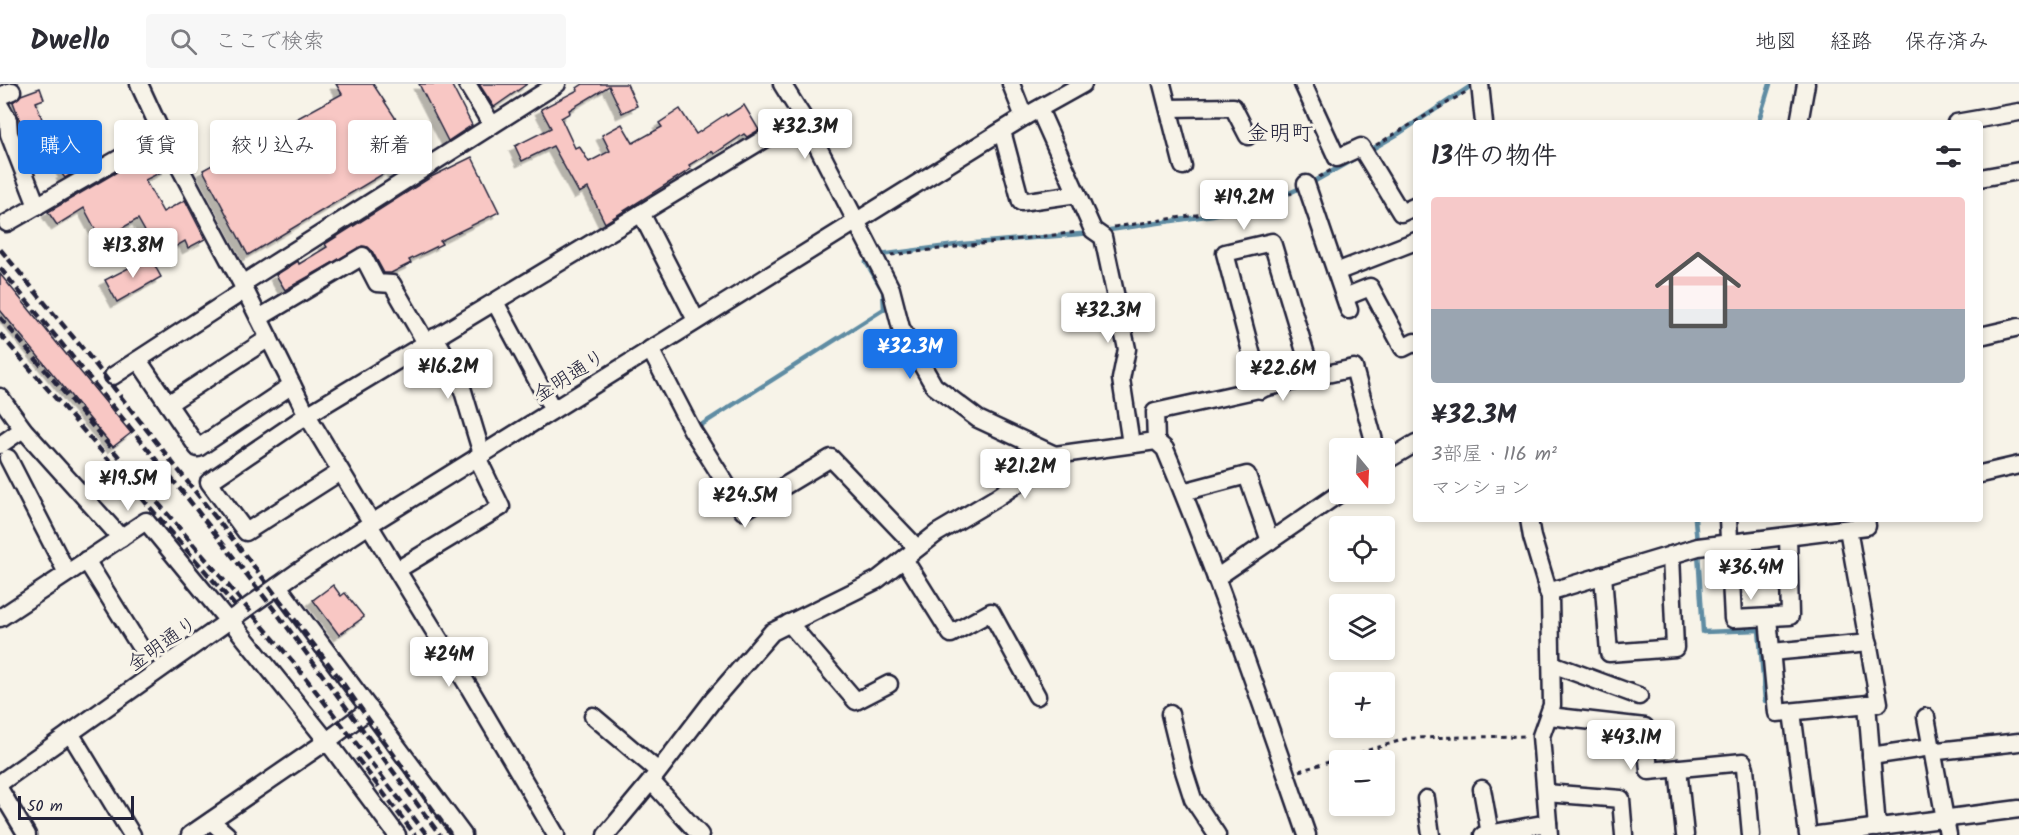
<!DOCTYPE html>
<html lang="ja">
<meta charset="utf-8">
<style>
:root{--surface:#fff;--page:#f7f7f7;--text:#2b2b33;--muted:#7c7c81;--line:#e1e1e2;--accent:#1a73e8}
body{margin:0;font-family:Kalam,"Klee One",sans-serif;background:var(--page);color:var(--text);height:100vh;display:flex;flex-direction:column;font-size:22px;white-space:nowrap}
*{box-sizing:border-box;margin:0}
p{font-size:20px;color:var(--muted)}
.icon{flex:none;width:33px;height:33px;fill:none;stroke:currentColor;stroke-width:2;stroke-linecap:round;stroke-linejoin:round}
.map{position:relative;flex:1;overflow:hidden}
.details{position:absolute;left:1413px;top:36px;width:570px;height:402px;display:flex;flex-direction:column;background:var(--surface);border-radius:6px;box-shadow:0 3px 9px #0003}
.details>*{flex:none}
.banner{position:absolute;left:18px;top:36px;width:570px;height:54px;display:flex;gap:12px}
.needle{width:39px;rotate:162deg}
.buttons{position:absolute;left:1329px;top:354px;display:grid;gap:12px}
.buttons a{display:grid;place-items:center;width:66px;height:66px;border-radius:6px;background:var(--surface);box-shadow:0 3px 9px #0003;font-size:30px}
.scale{position:absolute;left:18px;bottom:15px;width:116px;box-sizing:border-box;padding-left:6px;border:3px solid #22223b;border-top:0;font-size:16px;line-height:21px;white-space:nowrap;color:#22223b;-webkit-text-stroke:4px #f7f3e8;paint-order:stroke}
.price{position:absolute;translate:-50% -51px;padding:0 14px;border-radius:6px;background:#fff;color:#222;font-size:20px;line-height:39px;filter:drop-shadow(0 2px 3px #0008)}
.price::after{content:'';position:absolute;left:50%;top:36px;width:18px;height:14px;margin-left:-9px;background:inherit;clip-path:polygon(0 0,100% 0,50% 100%)}
.price.selected{background:var(--accent);color:#fff}
ul{padding:0;list-style:none}
li{display:grid;align-content:center;gap:12px;height:318px;padding:0 18px}
li+li{border-top:2px solid var(--line)}
li span{display:grid;place-items:center;height:186px;border-radius:6px;color:#555}
li>.icon{margin-inline-start:auto}
span .icon{width:108px;height:108px;fill:#fffc;stroke-width:1}
li b{font-size:26px}
h2{display:flex;justify-content:space-between;align-items:center;height:72px;padding:0 18px;font-size:26px}
.chip{padding:0 21px;border-radius:6px;background:var(--surface);box-shadow:0 3px 9px #0003;font-size:21px;line-height:54px}
.chip.selected{background:var(--accent);color:#fff}
header{display:flex;align-items:center;gap:36px;box-sizing:border-box;height:84px;padding:0 30px;background:var(--surface);border-bottom:2px solid var(--line)}
header strong{font-size:28px}
nav{display:flex;gap:33px;margin-inline-start:auto;font-size:21px}
.search{width:420px;height:54px;background:var(--page);display:flex;align-items:center;gap:15px;box-sizing:border-box;padding:0 21px;border-radius:6px;color:var(--muted);font-size:22px}
.map>svg:first-child{display:block}
</style>
<header>
<strong>Dwello</strong>
<div class="search"><svg class="icon" aria-label="search" viewBox="0 0 24 24"><circle cx="10" cy="10" r="6"/><path d="M15 15l6 6"/></svg>ここで検索</div>
<nav><a>地図</a><a>経路</a><a>保存済み</a></nav>
</header>
<div class="map">
<svg width="2019" height="751" viewBox="0 0 2019 751">
<defs>
<filter id="shadow"><feDropShadow dx="-5.5" dy="5.5" stdDeviation="0" flood-color="#0004"/></filter>
</defs>
<rect width="100%" height="100%" fill="#f7f3e8"/>
<filter id="ink" filterUnits="userSpaceOnUse"><feTurbulence type="fractalNoise" baseFrequency=".0167" numOctaves="2"/><feDisplacementMap in="SourceGraphic" scale="12" xChannelSelector="R" yChannelSelector="G"/><feConvolveMatrix kernelMatrix="1 2 1 2 8 2 1 2 1" color-interpolation-filters="sRGB"/></filter>
<g filter="url(#ink)">
<g fill="none" stroke-linecap="round" stroke-linejoin="round">
<!-- stream -->
<g stroke="#5f8ca3" stroke-width="4.5">
<polyline points="1758,39 1770,0"/>
<polyline points="1367,68 1398,50 1474,0"/>
<polyline points="1103,147 1213,131 1270,118 1315,97 1354,75"/>
<polyline points="698,343 884,225 883,207 866,178 880,171 963,160 1092,149"/>
<polyline points="1695,435 1697,459"/>
<polyline points="1698,468 1703,548 1759,546 1765,617"/>
</g>
</g>
<!-- building -->
<g fill="#f8c7c4" stroke="#22223b" stroke-width="1.5" filter="url(#shadow)">
<polygon points="336,0 373,0 421,73 394,90 391,85 248,171 203,86 342,10"/>
<polygon points="419,0 451,0 472,41 448,57"/>
<polygon points="479,0 527,0 494,23"/>
<polygon points="583,0 627,0 637,22 622,29 609,2 569,26 570,29 561,34 575,64 579,62 589,78 610,67 602,51 622,40 633,59 662,43 659,39 680,25 696,50 726,30 727,32 744,21 759,46 747,53 744,50 714,70 712,67 689,81 691,85 605,139 588,104 579,109 553,62 522,77 515,62 551,44 541,25 578,6 577,4"/>
<polygon points="40,4 44,15 36,18 42,35 22,42 13,18 21,11"/>
<polygon points="31,53 37,70 29,73 23,56"/>
<polygon points="159,69 167,85 145,96 163,128 185,116 205,155 188,164 185,157 159,172 138,135 101,156 84,124 57,141 48,128 134,78 136,81"/>
<polygon points="472,73 499,128 440,157 442,160 409,176 411,179 391,189 384,189 372,167 368,163 362,162 285,206 276,191 298,177 299,180 327,163 325,160 431,93"/>
<polygon points="76,76 81,84 65,94 62,90 65,89 62,85"/>
<polygon points="150,173 161,193 117,218 105,196"/>
<polygon points="0,190 131,349 113,363 0,226"/>
<polygon points="333,501 341,512 345,509 364,533 339,551 313,516"/>
</g>
<g fill="none" stroke-linecap="round" stroke-linejoin="round">
<defs>
<g id="minor">
<polyline points="139,0 162,50 242,200 307,331 372,439"/>
<polyline points="467,0 492,41"/>
<polyline points="782,0 802,32 891,205 901,244 934,302 978,335 1055,371"/>
<polyline points="1011,0 1024,33"/>
<polyline points="1162,0 1183,82"/>
<polyline points="1303,0 1337,74 1361,63 1401,129 1416,122"/>
<polyline points="1480,0 1484,39"/>
<polyline points="0,12 12,7"/>
<polyline points="0,22 8,36 9,50 37,122"/>
<polyline points="1169,24 1233,23 1248,52"/>
<polyline points="1039,25 1093,146 1103,153 1127,265 1121,295 1131,360"/>
<polyline points="1799,39 1806,0"/>
<polyline points="1956,39 2019,28"/>
<polyline points="1002,47 1021,118 1077,110"/>
<polyline points="1980,94 2019,87"/>
<polyline points="1306,100 1349,226"/>
<polyline points="641,129 696,236"/>
<polyline points="7,139 162,50"/>
<polyline points="1336,188 1416,157"/>
<polyline points="242,200 557,0"/>
<polyline points="1345,213 1370,203 1403,264 1415,258 1416,260"/>
<polyline points="495,218 553,326"/>
<polyline points="259,234 363,172 377,199 392,200 426,259"/>
<polyline points="1980,252 2019,243"/>
<polyline points="435,253 460,297 482,370"/>
<polyline points="650,265 692,346 743,427 831,374 917,464"/>
<polyline points="138,276 198,364 292,301"/>
<polyline points="113,292 245,206"/>
<polyline points="1261,306 1225,169 1272,158 1313,294"/>
<polyline points="0,313 23,345 121,454"/>
<polyline points="168,320 269,254"/>
<polyline points="1156,357 1155,328 1354,284 1376,364"/>
<polyline points="0,361 23,345"/>
<polyline points="8,374 67,489"/>
<polyline points="1384,378 1416,359"/>
<polyline points="340,388 246,448 209,398 307,331 802,32"/>
<polyline points="1980,390 2019,381"/>
<polyline points="1183,408 1247,391 1270,457"/>
<polyline points="1529,435 1532,453 1550,513 1552,621 1541,652 1549,751"/>
<polyline points="1728,435 1733,535 1790,532 1788,452"/>
<polyline points="369,441 470,605 556,751"/>
<polyline points="904,475 951,550 991,528 1037,612"/>
<polyline points="86,476 139,561"/>
<polyline points="397,486 501,423 477,373"/>
<polyline points="1603,491 1609,569 1675,564 1671,471"/>
<polyline points="1216,494 1340,409"/>
<polyline points="278,502 463,751"/>
<polyline points="1548,508 1698,463 1867,442 1866,435"/>
<polyline points="0,534 146,437 228,537"/>
<polyline points="1768,534 1777,629 1879,619 1848,445"/>
<polyline points="230,536 327,657 397,751"/>
<polyline points="789,539 856,617 889,600"/>
<polyline points="1771,568 1869,559"/>
<polyline points="1552,580 1639,612"/>
<polyline points="1867,620 1877,744"/>
<polyline points="1792,628 1808,751"/>
<polyline points="1170,630 1184,687 1193,715 1217,751"/>
<polyline points="593,632 658,687"/>
<polyline points="1549,632 1645,643 1649,687 1743,678 1745,684 1751,751"/>
<polyline points="1926,633 1948,751"/>
<polyline points="70,649 132,751"/>
<polyline points="1871,672 1931,663 1938,667 2019,658"/>
<polyline points="1678,684 1685,751"/>
<polyline points="651,697 700,751"/>
<polyline points="0,699 296,489 372,439 1024,33 1083,0"/>
<polyline points="1482,705 1490,750"/>
<polyline points="0,706 27,751"/>
<polyline points="1546,709 1621,715 1624,751"/>
<polyline points="1426,715 1431,751"/>
<polyline points="211,737 227,751"/>
<polyline points="190,751 327,657 370,625"/>
<path d="M606,751L651,697L713,616L772,548L877,496L937,449L996,414L1048,379L1055,371L1156,357L1165,365C1218,491 1262,621 1307,751"/>
<polyline points="1483,751 1548,739"/>
<polyline points="1818,751 2019,725"/>
</g>
</defs>
<!-- minor casing -->
<use href="#minor" stroke="#22223b" stroke-width="21"/>
<!-- path -->
<g stroke="#22223b" stroke-width="3" stroke-dasharray="4.5 4.5" stroke-linecap="butt">
<polyline points="1376,61 1466,8"/>
<polyline points="1319,93 1331,86"/>
<polyline points="1114,143 1272,120 1292,109"/>
<polyline points="891,171 1078,148"/>
<polyline points="1299,687 1409,654 1527,652"/>
</g>
<!-- minor -->
<use href="#minor" stroke="#f7f3e8" stroke-width="16"/>
<!-- rail -->
<g stroke="#22223b" stroke-width="4.5" stroke-dasharray="9 4.5" stroke-linecap="butt">
<polyline points="0,165 88,271 256,485 337,591 451,751"/>
<polyline points="0,184 189,416 279,532 440,751"/>
<polyline points="0,233 294,579 427,751"/>
<polyline points="0,250 237,524"/>
<polyline points="357,674 415,751"/>
</g>
</g>
</g>
<g text-anchor="middle" stroke-width="6" stroke-linejoin="round" paint-order="stroke">
<!-- street labels -->
<g font-size="20" fill="#22223b" stroke="#f7f3e8">
<text transform="translate(569 291) rotate(-32)" y="7">金明通り</text>
<text transform="translate(162 559) rotate(-35)" y="7">金明通り</text>
</g>
<!-- quarter labels -->
<g font-size="22" fill="#22223b" stroke="#f7f3e8">
<text x="1280" y="56">金明町</text>
</g>
</g>
</svg>
<div class="buttons">
<a><svg class="needle" viewBox="-14 -14 28 28"><path d="M0-13l5 13h-10z" fill="#e53935"/><path d="M0 13l5-13h-10z" fill="#7c7c81"/></svg></a>
<a><svg class="icon" aria-label="locate" viewBox="0 0 24 24"><circle cx="12" cy="12" r="6"/><path d="M12 2v4M12 18v4M2 12h4M18 12h4"/></svg></a>
<a><svg class="icon" aria-label="layers" viewBox="0 0 24 24"><path d="M12 4l9 5-9 5-9-5zM3 14l9 5 9-5"/></svg></a>
<a>+</a>
<a>−</a>
</div>
<div class="scale">50 m</div>
<b class="price" style="left:805px;top:76px">¥32.3M</b>
<b class="price" style="left:1244px;top:147px">¥19.2M</b>
<b class="price" style="left:133px;top:195px">¥13.8M</b>
<b class="price" style="left:1108px;top:260px">¥32.3M</b>
<b class="price selected" style="left:910px;top:296px">¥32.3M</b>
<b class="price" style="left:448px;top:316px">¥16.2M</b>
<b class="price" style="left:1283px;top:318px">¥22.6M</b>
<b class="price" style="left:1025px;top:416px">¥21.2M</b>
<b class="price" style="left:128px;top:428px">¥19.5M</b>
<b class="price" style="left:745px;top:445px">¥24.5M</b>
<b class="price" style="left:1751px;top:517px">¥36.4M</b>
<b class="price" style="left:449px;top:604px">¥24M</b>
<b class="price" style="left:1631px;top:687px">¥43.1M</b>
<div class="banner">
<a class="chip selected">購入</a>
<a class="chip">賃貸</a>
<a class="chip">絞り込み</a>
<a class="chip">新着</a>
</div>
<section class="details">
<h2>13件の物件<svg class="icon" aria-label="filters" viewBox="0 0 24 24"><path d="M4 7h16M4 17h16"/><circle cx="9" cy="7" r="2"/><circle cx="15" cy="17" r="2"/></svg></h2>
<ul>
<li><span style="background:linear-gradient(#f6c9c9 60%,#9aa5b1 0)"><svg class="icon" aria-label="home" viewBox="0 0 24 24"><path d="M3 11l9-7 9 7M6 9v11h12V9"/></svg></span><div><b>¥32.3M</b><p>3部屋 · 116 m²</p><p>マンション</p></div></li>
</ul>
</section>
</div>
